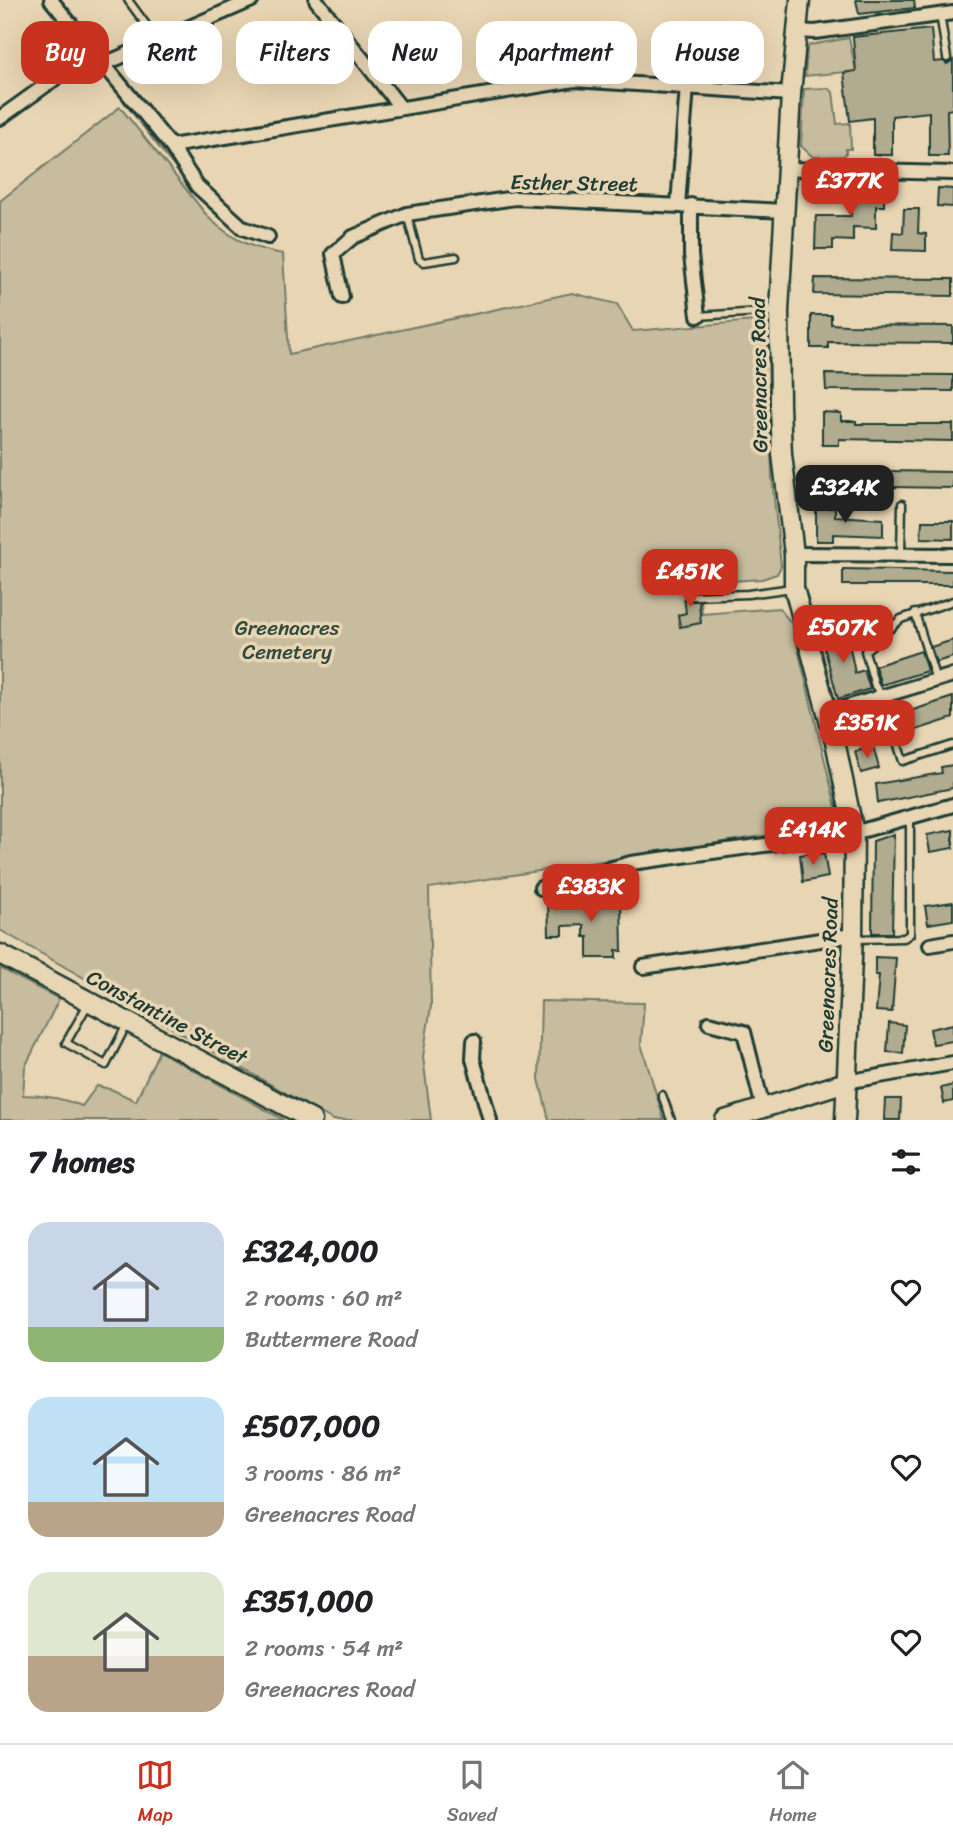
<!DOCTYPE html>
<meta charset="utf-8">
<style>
:root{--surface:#fff;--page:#f2f2f2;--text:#202124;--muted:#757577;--line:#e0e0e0;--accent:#c8321e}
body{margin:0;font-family:Sriracha,sans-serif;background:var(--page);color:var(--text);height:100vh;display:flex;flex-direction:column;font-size:26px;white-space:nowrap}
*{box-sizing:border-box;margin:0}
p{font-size:23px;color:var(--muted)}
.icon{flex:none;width:38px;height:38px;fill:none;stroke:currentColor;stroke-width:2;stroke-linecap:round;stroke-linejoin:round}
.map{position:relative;height:1120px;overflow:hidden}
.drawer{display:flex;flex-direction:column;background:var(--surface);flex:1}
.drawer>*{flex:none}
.top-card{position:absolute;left:21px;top:21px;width:912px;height:63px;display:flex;gap:14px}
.price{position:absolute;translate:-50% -60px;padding:0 16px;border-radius:14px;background:var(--accent);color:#fff;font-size:23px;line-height:46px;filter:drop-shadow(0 2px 4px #0008)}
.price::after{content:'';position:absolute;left:50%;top:42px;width:21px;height:16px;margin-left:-10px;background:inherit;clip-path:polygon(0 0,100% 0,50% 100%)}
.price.selected{background:#222;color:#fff}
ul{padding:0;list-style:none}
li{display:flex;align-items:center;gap:21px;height:175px;padding:0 28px}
li span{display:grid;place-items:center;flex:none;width:196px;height:140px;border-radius:21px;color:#555}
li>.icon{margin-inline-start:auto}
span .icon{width:84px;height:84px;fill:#fffc;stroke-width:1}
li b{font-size:30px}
h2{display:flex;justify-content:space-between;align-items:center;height:84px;padding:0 28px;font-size:30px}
.chip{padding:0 24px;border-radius:21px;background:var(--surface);box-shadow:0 7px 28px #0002;font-size:24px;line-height:63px}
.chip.selected{background:var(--accent);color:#fff}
.menu{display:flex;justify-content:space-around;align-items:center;height:98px;border-top:2px solid var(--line);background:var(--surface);font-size:19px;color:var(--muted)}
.menu a{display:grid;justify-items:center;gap:4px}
.menu .selected{color:var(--accent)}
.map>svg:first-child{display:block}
</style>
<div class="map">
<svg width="953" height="1120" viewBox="0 0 953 1120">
<rect width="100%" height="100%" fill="#e8d5b3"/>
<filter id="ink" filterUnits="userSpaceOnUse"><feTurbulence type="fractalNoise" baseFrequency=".0143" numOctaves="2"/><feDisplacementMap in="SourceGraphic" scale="14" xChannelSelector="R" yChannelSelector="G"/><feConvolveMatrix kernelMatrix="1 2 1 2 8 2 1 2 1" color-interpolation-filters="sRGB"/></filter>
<g filter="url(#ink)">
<!-- green -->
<g fill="#c7bc9e" stroke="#737c69" stroke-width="2">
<polygon points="849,38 856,71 805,76 807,48 810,45"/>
<polygon points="827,88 833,92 837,124 850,123 851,149 846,149 846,154 843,156 813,157 801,146 804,89"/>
<polygon points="127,99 181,169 178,172 124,102"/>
<path d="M120,107L209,218C233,240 250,248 283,254L289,354L572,293L617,304L633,331L767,320L772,478L781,566L777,574L762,579L700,583L702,614L779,608L792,624L840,824L429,888L431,1006L423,1057L431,1120H333L0,930V201Z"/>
<path d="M0,968L59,999L25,1067L23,1095C44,1095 62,1098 82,1106L97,1086L113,1090L136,1101L159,1051L284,1120H0Z"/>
<polygon points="541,1001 644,1003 641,1044 664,1120 549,1120 539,1079"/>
</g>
<!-- building -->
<g fill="#b1ab90" stroke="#1f3d34" stroke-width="2">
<polygon points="856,0 914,0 915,8 859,14"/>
<polygon points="931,29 934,62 943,61 947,64 953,60 953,109 947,110 948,156 929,156 929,112 892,116 892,155 873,155 873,118 850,121 844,73 856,71 853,37"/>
<polygon points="884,188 884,206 876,206 876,228 853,227 853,241 833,240 833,249 815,249 816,216 851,216 851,189"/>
<polygon points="938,188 953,189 953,207 937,206"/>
<polygon points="904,209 919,209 918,233 926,234 926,251 892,250 893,232 903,233"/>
<polygon points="815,278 953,279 953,296 814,294"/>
<polygon points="811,315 831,315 831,324 846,325 953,326 953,343 828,342 828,348 811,348"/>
<polygon points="825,374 953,375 953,391 826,390"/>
<polygon points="822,412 841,413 841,421 856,421 856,424 953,424 953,441 839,439 839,445 822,445"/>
<polygon points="823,470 953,472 953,488 823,486"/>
<polygon points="816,508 835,508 835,516 883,519 883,536 833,534 833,541 816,541"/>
<polygon points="922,521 953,521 953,539 921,538"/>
<polygon points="843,569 953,571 953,585 843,585"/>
<polygon points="700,586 700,590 691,591 687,596 691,601 701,601 699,604 701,623 680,627 678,615 686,613 683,587"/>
<polygon points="838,625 849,643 855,673 864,670 870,689 838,699 821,635"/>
<polygon points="953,640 953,657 936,662 931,647"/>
<polygon points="921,651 927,671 881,685 875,666"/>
<polygon points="953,697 953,718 901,735 895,716"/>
<polygon points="880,707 884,718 849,729 846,718"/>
<polygon points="873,746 879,768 861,773 855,752"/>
<polygon points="953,765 953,788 878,803 876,784 942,773 941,767"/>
<polygon points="953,830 953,848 930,852 927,835"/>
<polygon points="894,834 892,933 872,933 873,841"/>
<polygon points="816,852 817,854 824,853 828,877 803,882 800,855"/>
<polygon points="621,901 622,951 616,950 616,958 588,958 588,937 584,937 584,925 563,926 563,935 549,935 548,902"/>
<polygon points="953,902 953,920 928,924 925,906"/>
<polygon points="875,957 896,958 892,1012 876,1011 879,975 875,975"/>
<polygon points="889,1023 905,1025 903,1053 887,1052"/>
<polygon points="953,1024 953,1041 933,1044 930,1029"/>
<polygon points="953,1085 953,1101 944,1103 941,1088"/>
<polygon points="885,1099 901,1099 900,1120 884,1120"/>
</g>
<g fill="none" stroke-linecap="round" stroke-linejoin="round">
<defs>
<g id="lane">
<polyline points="128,0 158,41"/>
<polyline points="940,14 947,58"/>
<polyline points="407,214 419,259 424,262 456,257"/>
<polyline points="698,316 777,311"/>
<polyline points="901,554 902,504"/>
<polyline points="693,596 748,594 792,588"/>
<polyline points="953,601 901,619 865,651 875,686 882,695 903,761 953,745"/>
<polyline points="915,613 936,680"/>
<polyline points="855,939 904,938 910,934 910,817"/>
<polyline points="88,1004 66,1043 106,1065 127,1024"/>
<polyline points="662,1095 671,1120"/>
</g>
<g id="street">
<polyline points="51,0 171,146 197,186 243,228 268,237"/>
<polyline points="316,0 401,108"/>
<polyline points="796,31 815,32 953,13"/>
<polyline points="102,65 252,0"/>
<polyline points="0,118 92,52"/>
<polyline points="171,146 574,80 791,94"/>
<polyline points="786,169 953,173"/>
<polyline points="678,205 687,86"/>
<polyline points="691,205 691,255 698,316"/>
<polyline points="342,297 333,254 353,237 407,214 515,198 785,211"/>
<polyline points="794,554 953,555"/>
<polyline points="827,713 953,675"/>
<polyline points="541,888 631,863 854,833 953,805"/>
<polyline points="930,945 953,941"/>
<polyline points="643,967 853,935"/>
<polyline points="709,1023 744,1032 763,1108"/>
<polyline points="474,1041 473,1059 490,1120"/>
<polyline points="846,1082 953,1063"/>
</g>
<g id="secondary">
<polyline points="800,0 791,94 779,311 780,406 782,454 794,554 794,588 836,746 854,833 853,935 845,1120"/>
<polyline points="0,954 312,1120"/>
<polyline points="725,1120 846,1082"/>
</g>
</defs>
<!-- lane casing -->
<use href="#lane" stroke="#1f3d34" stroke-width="11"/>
<!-- street casing -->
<use href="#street" stroke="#1f3d34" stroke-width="18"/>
<!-- secondary casing -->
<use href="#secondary" stroke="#1f3d34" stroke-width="23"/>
<!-- lane -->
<use href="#lane" stroke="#e8d5b3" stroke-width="6"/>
<!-- street -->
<use href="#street" stroke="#e8d5b3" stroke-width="12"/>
<!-- secondary -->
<use href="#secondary" stroke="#e8d5b3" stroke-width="18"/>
</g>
</g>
<g text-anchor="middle" stroke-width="7" stroke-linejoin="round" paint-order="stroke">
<!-- street labels -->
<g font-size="21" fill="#1f3d34" stroke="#e8d5b3">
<text transform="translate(574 183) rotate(1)" y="7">Esther Street</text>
<text transform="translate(759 375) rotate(-91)" y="7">Greenacres Road</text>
<text transform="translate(828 975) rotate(-88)" y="7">Greenacres Road</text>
<text transform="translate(167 1017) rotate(28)" y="7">Constantine Street</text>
</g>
<!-- park labels -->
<g font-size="21" fill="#304a3f" stroke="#e8d5b3">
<text x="287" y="635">Greenacres<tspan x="287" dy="24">Cemetery</tspan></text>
</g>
</g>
</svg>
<b class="price" style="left:850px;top:218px">£377K</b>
<b class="price selected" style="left:845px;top:525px">£324K</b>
<b class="price" style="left:690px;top:609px">£451K</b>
<b class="price" style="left:843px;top:665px">£507K</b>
<b class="price" style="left:867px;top:760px">£351K</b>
<b class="price" style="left:813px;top:867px">£414K</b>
<b class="price" style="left:591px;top:924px">£383K</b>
<div class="top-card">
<a class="chip selected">Buy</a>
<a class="chip">Rent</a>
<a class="chip">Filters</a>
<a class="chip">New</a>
<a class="chip">Apartment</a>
<a class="chip">House</a>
</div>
</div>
<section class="drawer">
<h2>7 homes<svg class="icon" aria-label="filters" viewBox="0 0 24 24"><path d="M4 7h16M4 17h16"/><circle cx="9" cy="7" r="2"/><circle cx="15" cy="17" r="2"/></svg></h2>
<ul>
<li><span style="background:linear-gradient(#c9d6e8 75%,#8fb573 0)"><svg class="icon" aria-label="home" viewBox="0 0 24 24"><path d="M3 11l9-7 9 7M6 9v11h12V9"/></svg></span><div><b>£324,000</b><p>2 rooms · 60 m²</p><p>Buttermere Road</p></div><svg class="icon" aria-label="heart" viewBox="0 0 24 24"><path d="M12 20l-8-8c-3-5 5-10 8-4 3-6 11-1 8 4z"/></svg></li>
<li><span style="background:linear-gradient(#bfe0f5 75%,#b9a48a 0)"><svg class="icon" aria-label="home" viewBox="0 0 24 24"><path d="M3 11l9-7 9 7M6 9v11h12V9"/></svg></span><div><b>£507,000</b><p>3 rooms · 86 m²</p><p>Greenacres Road</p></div><svg class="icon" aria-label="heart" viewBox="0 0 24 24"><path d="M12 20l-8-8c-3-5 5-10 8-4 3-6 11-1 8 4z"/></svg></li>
<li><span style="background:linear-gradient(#dfe7d0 60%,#b9a48a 0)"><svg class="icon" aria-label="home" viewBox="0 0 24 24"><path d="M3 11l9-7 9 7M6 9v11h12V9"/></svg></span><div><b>£351,000</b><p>2 rooms · 54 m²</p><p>Greenacres Road</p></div><svg class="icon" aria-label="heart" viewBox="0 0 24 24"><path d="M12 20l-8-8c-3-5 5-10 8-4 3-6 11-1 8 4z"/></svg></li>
</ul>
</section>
<nav class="menu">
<a class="selected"><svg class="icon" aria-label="map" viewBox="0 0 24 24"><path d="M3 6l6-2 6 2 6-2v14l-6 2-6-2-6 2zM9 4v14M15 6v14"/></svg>Map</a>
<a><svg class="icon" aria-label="saved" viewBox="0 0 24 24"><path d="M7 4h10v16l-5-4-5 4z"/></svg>Saved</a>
<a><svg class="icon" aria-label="home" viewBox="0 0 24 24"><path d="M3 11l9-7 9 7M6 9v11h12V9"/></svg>Home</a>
</nav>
